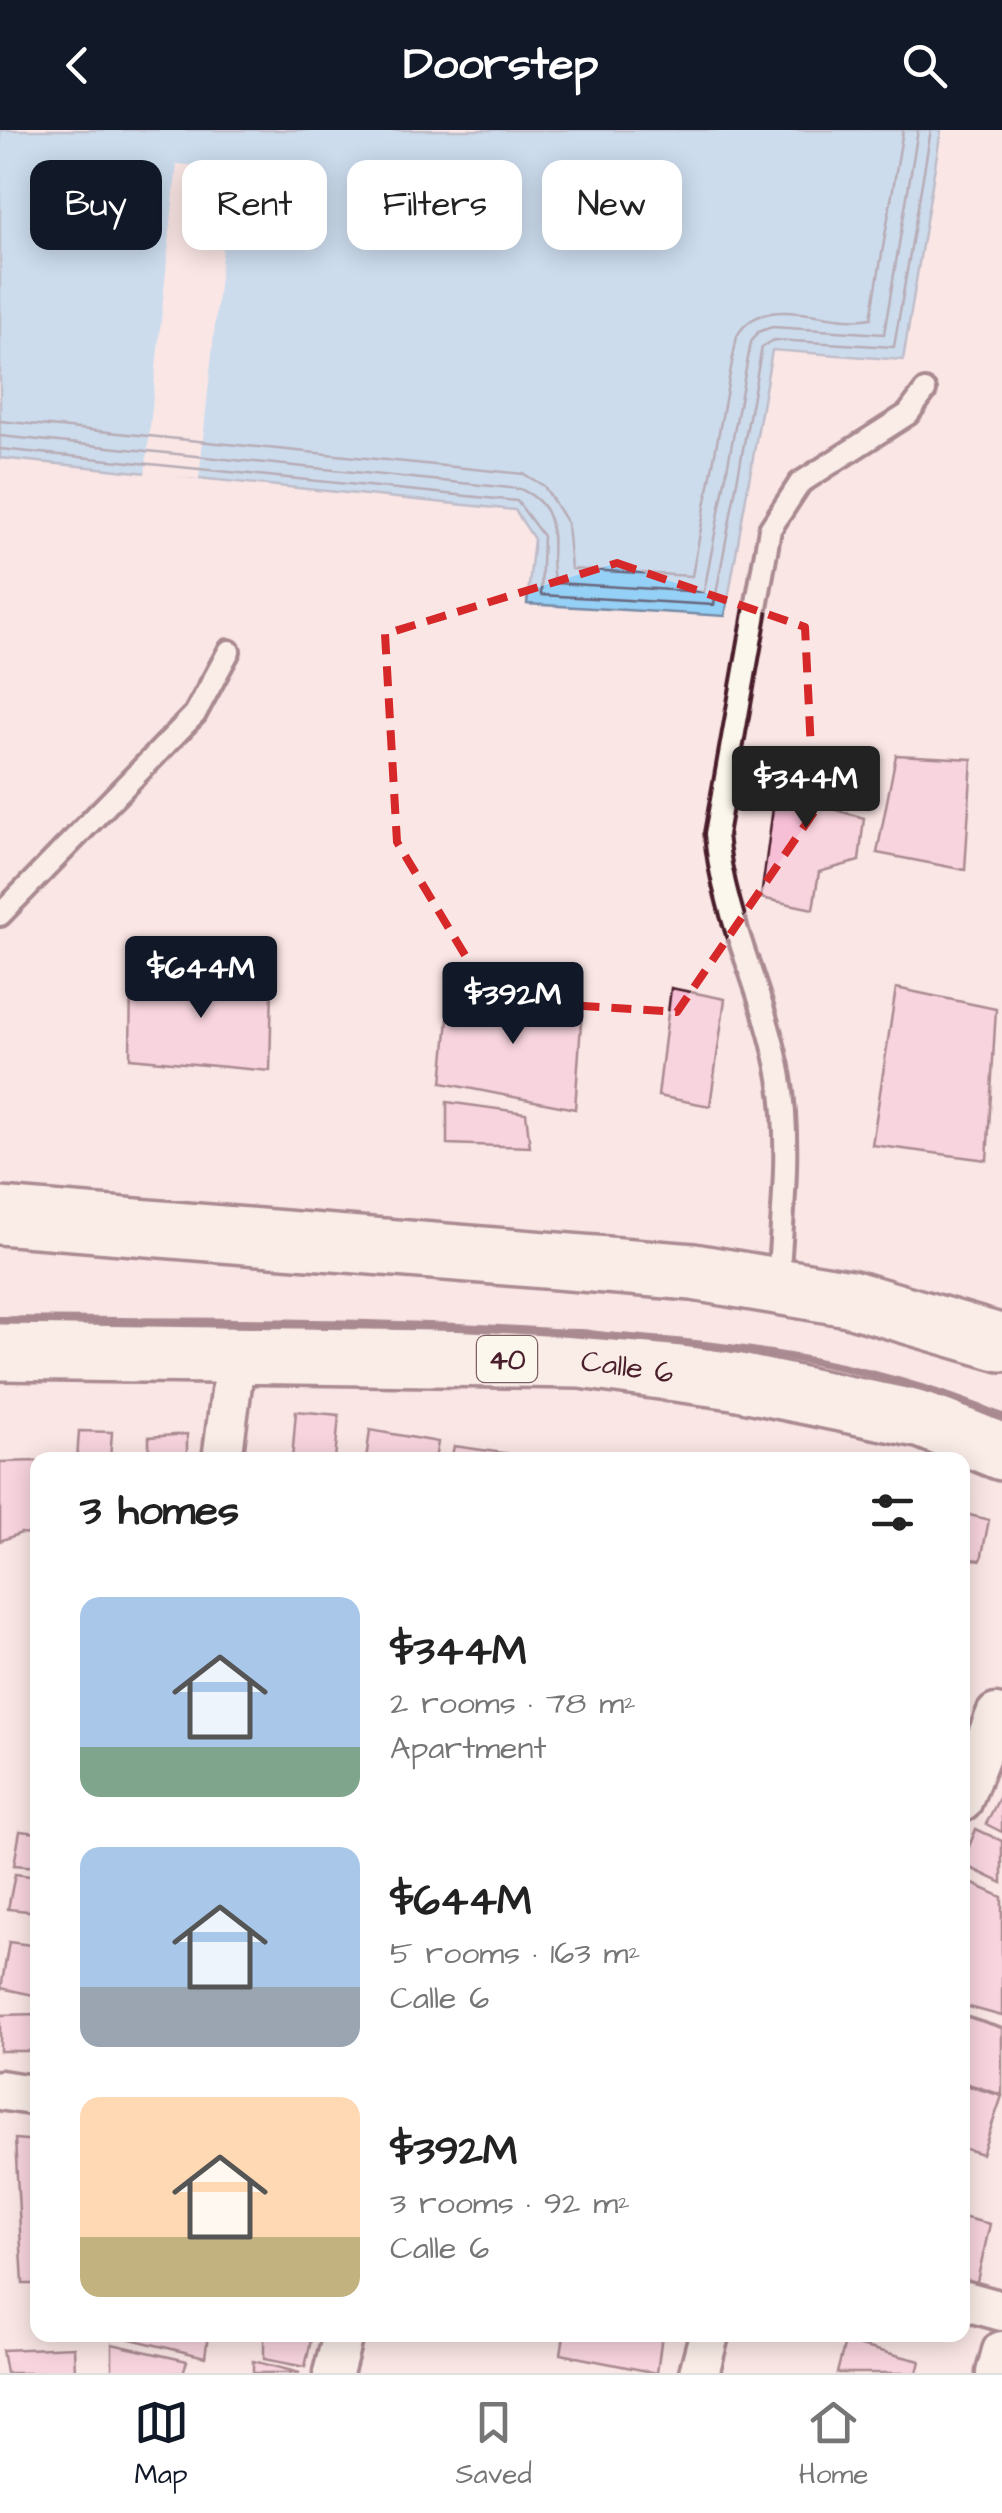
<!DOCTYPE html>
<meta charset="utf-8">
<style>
:root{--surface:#fff;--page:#f6f6f6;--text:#222;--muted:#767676;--line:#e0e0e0;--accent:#111827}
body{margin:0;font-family:"Architects Daughter",sans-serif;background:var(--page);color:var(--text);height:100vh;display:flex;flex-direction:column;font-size:38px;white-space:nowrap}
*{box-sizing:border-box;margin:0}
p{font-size:32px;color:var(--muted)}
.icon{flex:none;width:55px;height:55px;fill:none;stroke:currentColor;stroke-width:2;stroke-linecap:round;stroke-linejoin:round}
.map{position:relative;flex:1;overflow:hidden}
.sheet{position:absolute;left:30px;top:1322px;width:940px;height:890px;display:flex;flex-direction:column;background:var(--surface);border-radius:20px;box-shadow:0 5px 25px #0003}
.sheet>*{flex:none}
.hud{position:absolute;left:30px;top:30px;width:942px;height:90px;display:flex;gap:20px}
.price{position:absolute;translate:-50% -85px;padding:0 22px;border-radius:10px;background:var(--accent);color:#fff;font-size:32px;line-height:65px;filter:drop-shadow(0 2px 5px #0008)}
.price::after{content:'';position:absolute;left:50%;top:60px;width:30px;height:22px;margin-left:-15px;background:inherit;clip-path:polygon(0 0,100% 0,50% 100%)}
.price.selected{background:#222;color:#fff}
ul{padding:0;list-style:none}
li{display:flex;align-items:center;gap:30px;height:250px;padding:0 50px}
li span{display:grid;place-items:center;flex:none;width:280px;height:200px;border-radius:20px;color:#555}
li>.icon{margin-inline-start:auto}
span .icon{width:120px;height:120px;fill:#fffc;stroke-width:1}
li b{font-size:42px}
h2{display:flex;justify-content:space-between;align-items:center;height:120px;padding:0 50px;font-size:42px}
.tag{padding:0 35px;border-radius:20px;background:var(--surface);box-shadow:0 5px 25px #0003;font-size:35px;line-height:90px}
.tag.selected{background:var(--accent);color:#fff}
header{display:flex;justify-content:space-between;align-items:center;height:130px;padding:0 50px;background:var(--accent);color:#fff;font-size:45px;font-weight:700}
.menu{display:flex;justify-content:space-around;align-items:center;height:140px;border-top:2px solid var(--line);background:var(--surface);font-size:28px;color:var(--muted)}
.menu a{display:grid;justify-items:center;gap:5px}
.menu .selected{color:var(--accent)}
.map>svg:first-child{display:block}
</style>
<header><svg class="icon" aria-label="back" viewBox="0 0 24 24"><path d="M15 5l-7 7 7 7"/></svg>Doorstep<svg class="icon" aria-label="search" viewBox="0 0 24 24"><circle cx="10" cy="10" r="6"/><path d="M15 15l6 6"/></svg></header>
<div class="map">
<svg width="1002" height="2243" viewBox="0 0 1002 2243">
<rect width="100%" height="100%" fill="#fae6e5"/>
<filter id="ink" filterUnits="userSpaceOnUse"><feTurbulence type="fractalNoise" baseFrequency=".01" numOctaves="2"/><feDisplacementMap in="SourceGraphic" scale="20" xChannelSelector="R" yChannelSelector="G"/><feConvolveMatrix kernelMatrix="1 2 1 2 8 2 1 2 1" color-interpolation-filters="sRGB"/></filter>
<g filter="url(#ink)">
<!-- water -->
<polygon fill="#95d1f6" stroke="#778aa5" stroke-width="2.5" points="0,0 941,0 903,230 772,220 725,486 527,474 534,409 515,380 0,328"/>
<!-- pier -->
<polygon fill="#fae6e5" points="177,34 231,39 199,349 145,345"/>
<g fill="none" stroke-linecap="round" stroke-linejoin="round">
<!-- shore -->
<g stroke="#68667c" stroke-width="2.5">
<path d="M0,291L524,344L544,356L567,393L571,439L692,446L737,206C764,159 830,197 871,188L903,0"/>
<path d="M0,306L520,359C569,380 545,424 555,453L704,462L751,212L758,202L772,197L884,204L918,0"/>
<polyline points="0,319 517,371 543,406 541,465 714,475 762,217 774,210 894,217 931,0"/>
</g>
</g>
<!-- building -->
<g fill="#f7bfd6" stroke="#4a1f2b" stroke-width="2.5">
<polygon points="781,618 831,631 829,678 864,688 859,731 819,742 813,779 761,768"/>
<polygon points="896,625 972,629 965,740 877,723"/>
<polygon points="131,842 272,854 270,941 130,928"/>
<polygon points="451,857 582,879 575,979 442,953"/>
<polygon points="671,858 725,869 710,976 658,966"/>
<polygon points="896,858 996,879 987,1030 872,1015"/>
<polygon points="447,972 526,983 530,1017 447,1014"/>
<polygon points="296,1281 339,1285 335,1330 292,1330"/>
<polygon points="370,1300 438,1312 435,1330 366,1330"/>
<polygon points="79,1301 112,1302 110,1330 77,1330"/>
<polygon points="187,1304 187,1330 149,1330 149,1307"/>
<polygon points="454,1316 552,1330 451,1330"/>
<polygon points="38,1331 38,1405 21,1403 0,1411 0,1332"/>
<polygon points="962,1383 989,1390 981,1430 962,1428"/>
<polygon points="1002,1662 1002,1702 986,1694"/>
<polygon points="976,1699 1002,1711 1002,1753 962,1734"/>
<polygon points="20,1701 38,1703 38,1737 14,1735"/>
<polygon points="15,1744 38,1747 38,1782 8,1779"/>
<polygon points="962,1749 1002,1767 1002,1886 962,1875"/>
<polygon points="9,1812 38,1816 38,1866 1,1858"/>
<polygon points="38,1884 38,1921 0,1921 0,1885"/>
<polygon points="962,1885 1002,1898 1002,1965 962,1952"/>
<polygon points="962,1954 1002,1966 982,2024 962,2018"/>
<polygon points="15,2009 38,2011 38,2154 23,2154"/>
<polygon points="962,2087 990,2094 975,2160 962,2157"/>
<polygon points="114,2205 208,2205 205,2227"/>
<polygon points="264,2205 312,2206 305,2237 264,2229"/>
<polygon points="564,2205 662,2205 657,2243 561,2224"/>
<polygon points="845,2212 920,2231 917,2243 837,2243"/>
<polygon points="112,2214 187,2231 183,2243 112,2243"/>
<polygon points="74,2217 75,2243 6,2243 2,2220"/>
<polygon points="253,2231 300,2243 253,2243"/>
</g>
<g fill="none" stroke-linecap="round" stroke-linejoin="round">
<defs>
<g id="lane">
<polyline points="0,785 195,584 229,521"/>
<path d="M778,1154C782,1086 791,1016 780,948C766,865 723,789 716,704L770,399L800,353L908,284L925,261"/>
</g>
<g id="street">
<polyline points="222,1330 236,1224"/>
<polyline points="962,1672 996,1584"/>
<polyline points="0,1960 38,1966"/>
<polyline points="962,2170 1002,2181"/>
<polyline points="333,2243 343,2205"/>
<polyline points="699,2243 709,2205"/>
<polyline points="996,2243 1002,2221"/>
</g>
<g id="highway">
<polyline points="0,1086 693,1142 849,1168 1002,1213"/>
<path id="s1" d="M0,1222L581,1230L734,1251L923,1290L1002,1322"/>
</g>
</defs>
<!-- lane casing -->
<use href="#lane" stroke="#4a1f2b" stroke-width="28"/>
<!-- street casing -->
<use href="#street" stroke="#4a1f2b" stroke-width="45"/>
<!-- highway casing -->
<use href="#highway" stroke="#4a1f2b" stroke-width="62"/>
<!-- lane -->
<use href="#lane" stroke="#fbf7ec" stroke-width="20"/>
<!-- street -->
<use href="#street" stroke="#fbf7ec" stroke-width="38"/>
<!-- highway -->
<use href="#highway" stroke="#fbf7ec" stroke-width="55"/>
<!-- rail -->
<path stroke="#4a1f2b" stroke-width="8" d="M0,1190C189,1192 378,1190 567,1203C719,1214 859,1227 1002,1287"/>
</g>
</g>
<!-- marked area -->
<path d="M0 0H1002V2243H0ZM617,433L805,497L814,682L677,882L492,870L397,712L385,504Z" fill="#fae6e5" fill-opacity=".55" fill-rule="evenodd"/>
<path fill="none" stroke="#d62828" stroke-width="8" stroke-dasharray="20 12" stroke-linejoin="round" d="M617,433L805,497L814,682L677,882L492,870L397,712L385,504Z"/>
<g text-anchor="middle" stroke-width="10" stroke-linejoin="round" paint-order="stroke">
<!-- shield labels -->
<rect fill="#fbf7ec" stroke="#7f6065" stroke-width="2.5" x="477" y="1206" width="60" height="46" rx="8"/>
<g font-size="28" font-weight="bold" fill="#4a1f2b">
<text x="507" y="1239">40</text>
</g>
<!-- street labels -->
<g font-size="30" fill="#4a1f2b" stroke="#fbf7ec">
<text dy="10" stroke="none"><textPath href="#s1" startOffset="628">Calle 6</textPath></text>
</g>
</g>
</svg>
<b class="price selected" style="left:806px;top:701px">$344M</b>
<b class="price" style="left:201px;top:891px">$644M</b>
<b class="price" style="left:513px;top:917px">$392M</b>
<div class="hud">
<a class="tag selected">Buy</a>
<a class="tag">Rent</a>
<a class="tag">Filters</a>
<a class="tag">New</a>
</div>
<section class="sheet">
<h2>3 homes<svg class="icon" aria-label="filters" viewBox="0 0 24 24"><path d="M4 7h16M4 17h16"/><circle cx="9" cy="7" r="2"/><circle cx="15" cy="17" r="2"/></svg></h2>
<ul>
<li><span style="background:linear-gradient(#a9c7e8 75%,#7fa58c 0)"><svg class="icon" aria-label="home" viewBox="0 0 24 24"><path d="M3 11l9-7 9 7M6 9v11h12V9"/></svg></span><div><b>$344M</b><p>2 rooms · 78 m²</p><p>Apartment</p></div></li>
<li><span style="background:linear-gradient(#a9c7e8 70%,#9aa5b1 0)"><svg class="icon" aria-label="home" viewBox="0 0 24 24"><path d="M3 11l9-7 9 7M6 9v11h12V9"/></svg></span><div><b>$644M</b><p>5 rooms · 163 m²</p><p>Calle 6</p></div></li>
<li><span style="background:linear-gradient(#ffd9b3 70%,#c2b280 0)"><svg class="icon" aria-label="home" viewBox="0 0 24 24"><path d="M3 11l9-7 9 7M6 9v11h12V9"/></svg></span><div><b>$392M</b><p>3 rooms · 92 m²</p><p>Calle 6</p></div></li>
</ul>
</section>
</div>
<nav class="menu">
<a class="selected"><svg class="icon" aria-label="map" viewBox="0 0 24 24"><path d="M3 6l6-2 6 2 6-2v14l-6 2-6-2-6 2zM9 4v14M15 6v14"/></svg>Map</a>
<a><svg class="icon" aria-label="saved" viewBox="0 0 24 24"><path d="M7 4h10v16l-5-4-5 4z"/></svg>Saved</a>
<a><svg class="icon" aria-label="home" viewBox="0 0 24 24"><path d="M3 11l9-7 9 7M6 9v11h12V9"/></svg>Home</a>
</nav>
